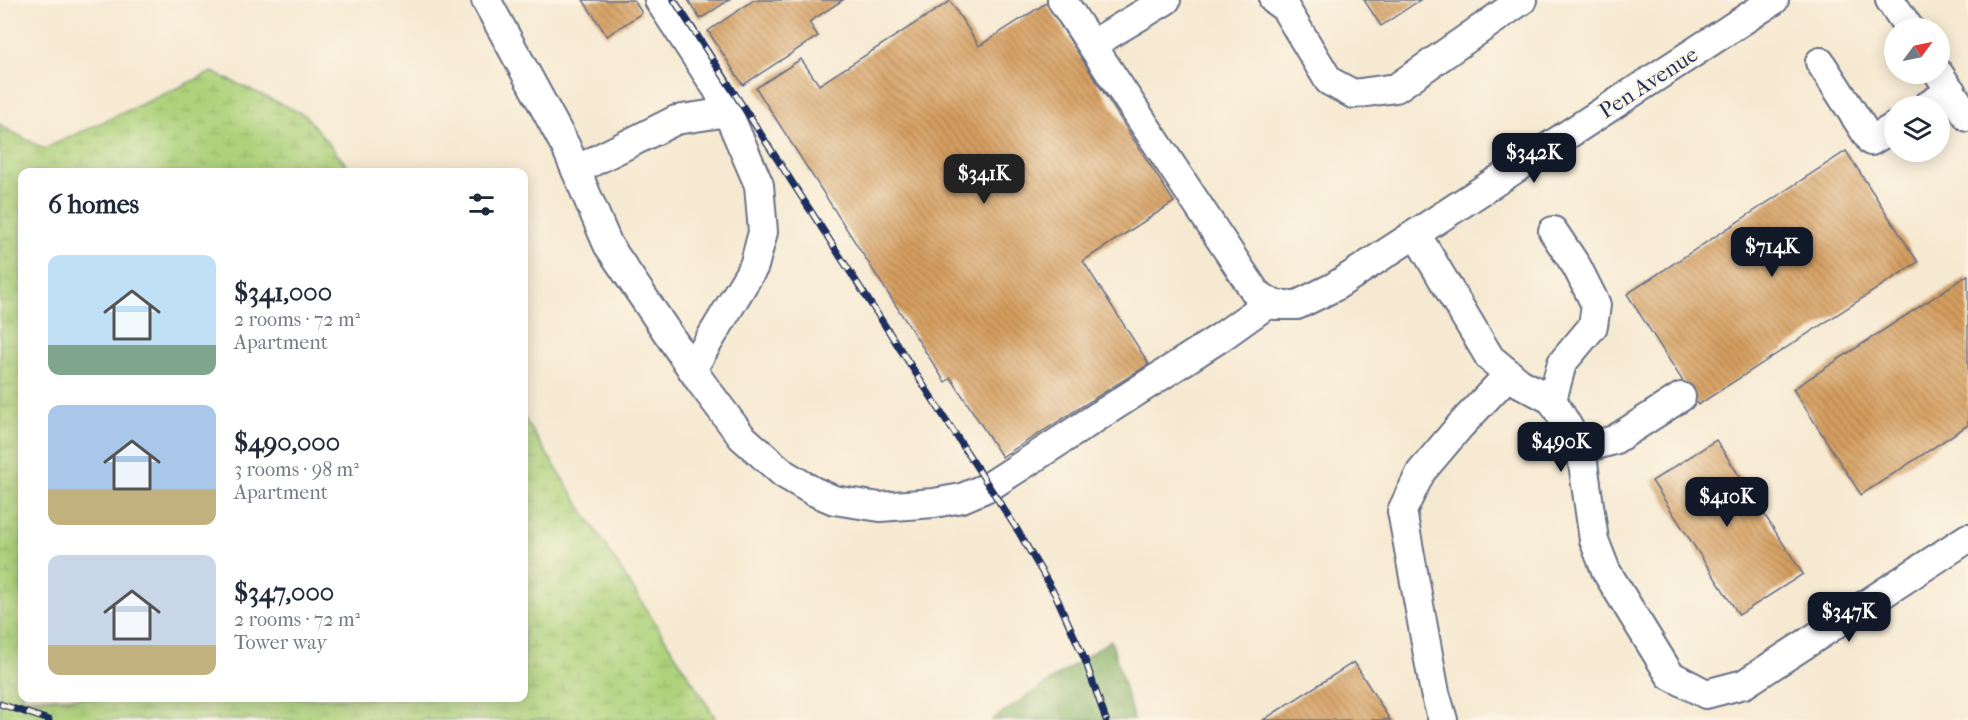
<!DOCTYPE html>
<meta charset="utf-8">
<style>
:root{--surface:#fff;--page:#f6f6f7;--text:#1f2937;--muted:#747a83;--accent:#111827}
body{margin:0;font-family:"IM FELL French Canon",serif;background:var(--page);color:var(--text);height:100vh;display:flex;flex-direction:column;font-size:22px;white-space:nowrap}
*{box-sizing:border-box;margin:0}
p{font-size:20px;color:var(--muted)}
.icon{flex:none;width:33px;height:33px;fill:none;stroke:currentColor;stroke-width:2;stroke-linecap:round;stroke-linejoin:round}
.map{position:relative;flex:1;overflow:hidden}
.sheet{position:absolute;left:18px;top:168px;width:510px;height:534px;display:flex;flex-direction:column;background:var(--surface);border-radius:12px;box-shadow:0 3px 15px #0003}
.sheet>*{flex:none}
.needle{width:39px;rotate:57deg}
.controls{position:absolute;left:1884px;top:18px;display:grid;gap:12px}
.controls a{display:grid;place-items:center;width:66px;height:66px;border-radius:50%;background:var(--surface);box-shadow:0 3px 15px #0003;font-size:30px}
.price{position:absolute;translate:-50% -51px;padding:0 14px;border-radius:12px;background:var(--accent);color:#fff;font-size:20px;line-height:39px;filter:drop-shadow(0 2px 3px #0008)}
.price::after{content:'';position:absolute;left:50%;top:36px;width:18px;height:14px;margin-left:-9px;background:inherit;clip-path:polygon(0 0,100% 0,50% 100%)}
.price.current{background:#222;color:#fff}
ul{padding:0;list-style:none}
li{display:flex;align-items:center;gap:18px;height:150px;padding:0 30px}
li span{display:grid;place-items:center;flex:none;width:168px;height:120px;border-radius:12px;color:#555}
li>.icon{margin-inline-start:auto}
span .icon{width:72px;height:72px;fill:#fffc;stroke-width:1}
li b{font-size:26px}
h2{display:flex;justify-content:space-between;align-items:center;height:72px;padding:0 30px;font-size:26px}
.map>svg:first-child{display:block}
</style>
<div class="map">
<svg width="1968" height="720" viewBox="0 0 1968 720">
<defs>
<pattern id="forest-crowns" width="20" height="18" patternUnits="userSpaceOnUse" patternTransform="scale(1.5)"><rect width="20" height="18" fill="#8ab46b"/><path d="M2 6a3 3 0 1 1 6 0M12 15a3 3 0 1 1 6 0" fill="none" stroke="#70935b"/></pattern>
<pattern id="wetland-marsh" width="20" height="14" patternUnits="userSpaceOnUse" patternTransform="scale(1.5)"><rect width="20" height="14" fill="#aed27b"/><path d="M1 5h8M5 5V1M11 12h8M15 12V8" fill="none" stroke="#95b56d"/></pattern>
<pattern id="building-back-hatch" width="6" height="6" patternUnits="userSpaceOnUse" patternTransform="scale(1.5)"><rect width="6" height="6" fill="#d59e5e"/><path d="M-1 5l2 2M0 0l6 6M5-1l2 2" fill="none" stroke="#ac8151"/></pattern>
</defs>
<rect width="100%" height="100%" fill="#fcf5e5"/>
<filter id="ink" filterUnits="userSpaceOnUse"><feTurbulence type="fractalNoise" baseFrequency=".0167" numOctaves="2"/><feDisplacementMap in="SourceGraphic" scale="12" xChannelSelector="R" yChannelSelector="G"/><feConvolveMatrix kernelMatrix="1 2 1 2 8 2 1 2 1" color-interpolation-filters="sRGB"/></filter>
<filter id="wash" filterUnits="userSpaceOnUse"><feTurbulence type="fractalNoise" baseFrequency=".008" numOctaves="4" result="noise"/><feDisplacementMap in="SourceGraphic" scale="24" xChannelSelector="R" yChannelSelector="G"/><feGaussianBlur stdDeviation="1.35" result="paint"/><feColorMatrix in="noise" values="0 0 0 0 0 0 0 0 0 0 0 0 0 0 0 0 0 1.4 0 .05"/><feComposite in="paint" operator="in"/></filter>
<g filter="url(#wash)">
<rect width="100%" height="100%" fill="#f6e9d1"/>
<!-- forest -->
<polygon fill="url(#forest-crowns)" stroke="#527264" stroke-width="1.5" points="1111,640 1134,720 992,720"/>
<!-- wetland -->
<polygon fill="url(#wetland-marsh)" stroke="#64806c" stroke-width="1.5" points="212,72 305,115 352,172 22,172 22,698 524,698 524,418 715,717 710,720 0,720 0,124 3,127 44,149"/>
<g id="blocks">
<!-- building -->
<g fill="url(#building-back-hatch)">
<polygon points="583,0 634,0 642,13 607,36"/>
<polygon points="688,0 729,0 700,19"/>
<polygon points="754,0 843,0 809,22 818,36 743,85 708,31"/>
<polygon points="1364,0 1420,0 1381,26"/>
<polygon points="950,1 979,46 1046,3 1174,202 1083,261 1149,364 1002,457 951,378 945,382 756,88 801,59 819,85"/>
<polygon points="1846,151 1918,262 1698,405 1627,294"/>
<polygon points="1968,275 1968,425 1861,495 1793,389"/>
<polygon points="1716,440 1803,574 1739,615 1652,481"/>
<polygon points="1354,662 1390,720 1263,720"/>
</g>
</g>
</g>
<g filter="url(#ink)">
<use href="#blocks" fill-opacity="0" stroke="#687086" stroke-width="1.5"/>
<g fill="none" stroke-linecap="round" stroke-linejoin="round">
<defs>
<g id="minor">
<polyline points="486,0 566,147 608,245 700,381 742,437 784,474 813,491 834,500 880,507 934,503 962,498 990,486 1221,337 1270,302"/>
<polyline points="659,0 718,90 759,185 763,232 754,266 692,369"/>
<polyline points="1062,0 1256,293 1274,305 1297,305 1334,287 1774,0"/>
<polyline points="1274,0 1285,8 1329,81 1353,94 1396,88 1522,0"/>
<polyline points="1890,0 1909,28"/>
<polyline points="1093,44 1166,0"/>
<polyline points="1820,62 1871,141 1894,127"/>
<polyline points="1939,74 1968,117"/>
<polyline points="1927,106 1951,91"/>
<polyline points="576,170 676,120 728,112"/>
<polyline points="1416,234 1490,358 1520,383 1552,400 1581,449 1594,540 1606,571 1670,675 1706,694 1744,684 1968,538"/>
<polyline points="1552,400 1562,363 1593,326 1596,305 1577,267 1553,231"/>
<polyline points="1581,449 1614,440 1681,397"/>
<polyline points="1443,720 1435,693 1402,511 1421,472 1460,426 1509,374"/>
</g>
</defs>
<!-- minor casing -->
<use href="#minor" stroke="#687086" stroke-width="32"/>
<!-- minor -->
<use href="#minor" stroke="#fff" stroke-width="28"/>
<defs>
<g id="rail">
<polyline points="674,0 1018,531 1056,596 1085,660 1106,720"/>
<polyline points="0,704 49,720"/>
</g>
</defs>
<!-- rail casing -->
<use href="#rail" stroke="#1b2f5e" stroke-width="7"/>
<!-- rail -->
<use href="#rail" stroke="#fcf5e5" stroke-width="4.5" stroke-dasharray="14" stroke-linecap="butt"/>
</g>
</g>
<g text-anchor="middle" stroke-width="4.5" stroke-linejoin="round" paint-order="stroke">
<!-- street labels -->
<g font-size="22" fill="#1b2f5e" stroke="#fcf5e5">
<text transform="translate(1648 82) rotate(-33)" y="8">Pen Avenue</text>
</g>
</g>
</svg>
<div class="controls">
<a><svg class="needle" viewBox="-14 -14 28 28"><path d="M0-13l5 13h-10z" fill="#e53935"/><path d="M0 13l5-13h-10z" fill="#747a83"/></svg></a>
<a><svg class="icon" aria-label="layers" viewBox="0 0 24 24"><path d="M12 4l9 5-9 5-9-5zM3 14l9 5 9-5"/></svg></a>
</div>
<b class="price" style="left:1534px;top:184px">$342K</b>
<b class="price current" style="left:984px;top:205px">$341K</b>
<b class="price" style="left:1772px;top:278px">$714K</b>
<b class="price" style="left:1561px;top:473px">$490K</b>
<b class="price" style="left:1727px;top:528px">$410K</b>
<b class="price" style="left:1849px;top:643px">$347K</b>
<section class="sheet">
<h2>6 homes<svg class="icon" aria-label="filters" viewBox="0 0 24 24"><path d="M4 7h16M4 17h16"/><circle cx="9" cy="7" r="2"/><circle cx="15" cy="17" r="2"/></svg></h2>
<ul>
<li><span style="background:linear-gradient(#bfe0f5 75%,#7fa58c 0)"><svg class="icon" aria-label="home" viewBox="0 0 24 24"><path d="M3 11l9-7 9 7M6 9v11h12V9"/></svg></span><div><b>$341,000</b><p>2 rooms · 72 m²</p><p>Apartment</p></div></li>
<li><span style="background:linear-gradient(#a9c7e8 70%,#c2b280 0)"><svg class="icon" aria-label="home" viewBox="0 0 24 24"><path d="M3 11l9-7 9 7M6 9v11h12V9"/></svg></span><div><b>$490,000</b><p>3 rooms · 98 m²</p><p>Apartment</p></div></li>
<li><span style="background:linear-gradient(#c9d6e8 75%,#c2b280 0)"><svg class="icon" aria-label="home" viewBox="0 0 24 24"><path d="M3 11l9-7 9 7M6 9v11h12V9"/></svg></span><div><b>$347,000</b><p>2 rooms · 72 m²</p><p>Tower way</p></div></li>
</ul>
</section>
</div>
